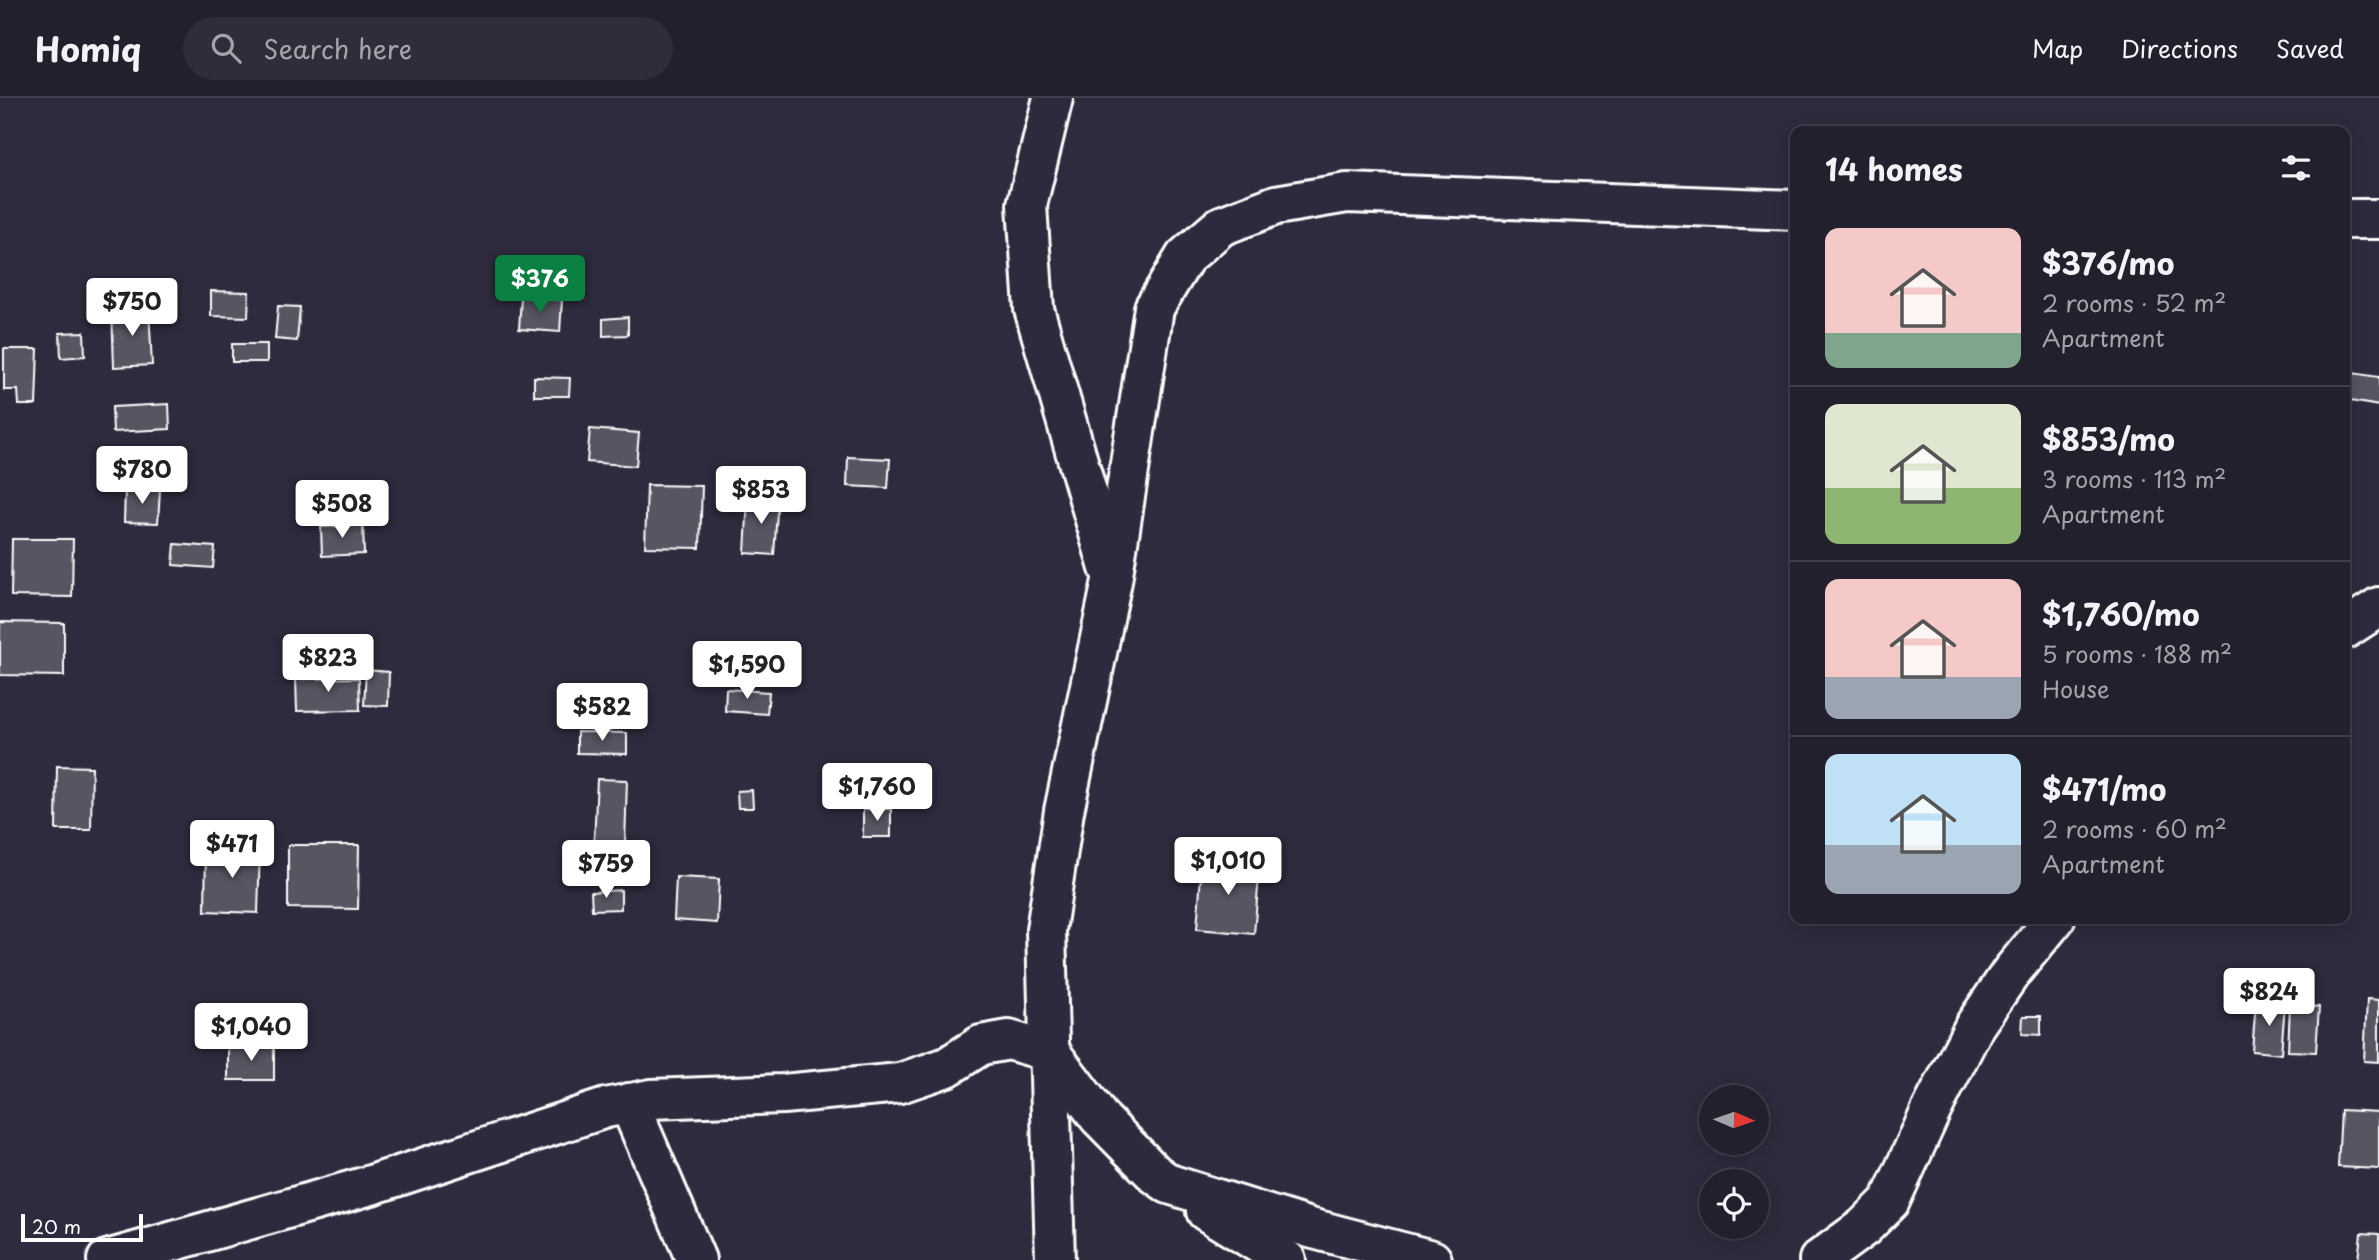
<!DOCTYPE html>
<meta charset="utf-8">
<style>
:root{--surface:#23202e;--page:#2f2d3a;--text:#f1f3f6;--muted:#a3a3aa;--line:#403e4a;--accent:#0b8043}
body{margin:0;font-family:"Playpen Sans",sans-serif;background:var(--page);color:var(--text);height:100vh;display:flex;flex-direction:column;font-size:26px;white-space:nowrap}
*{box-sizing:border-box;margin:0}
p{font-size:23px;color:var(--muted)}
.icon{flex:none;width:38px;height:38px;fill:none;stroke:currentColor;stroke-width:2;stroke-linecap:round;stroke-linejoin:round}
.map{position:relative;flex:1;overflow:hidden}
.panel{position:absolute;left:1790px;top:28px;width:560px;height:798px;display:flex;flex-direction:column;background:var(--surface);border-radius:14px;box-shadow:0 4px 18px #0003,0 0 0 2px var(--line)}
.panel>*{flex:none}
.needle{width:46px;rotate:92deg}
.fabs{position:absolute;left:1699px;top:987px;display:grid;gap:14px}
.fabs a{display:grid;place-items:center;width:70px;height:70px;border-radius:50%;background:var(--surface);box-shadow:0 4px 18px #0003,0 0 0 2px var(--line);font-size:35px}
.scale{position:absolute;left:21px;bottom:18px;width:122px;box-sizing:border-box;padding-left:7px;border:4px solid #fff;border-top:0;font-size:19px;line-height:24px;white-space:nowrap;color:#fff;-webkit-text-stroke:5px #2f2a3d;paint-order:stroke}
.price{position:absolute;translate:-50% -60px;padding:0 16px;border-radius:7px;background:#fff;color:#222;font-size:23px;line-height:46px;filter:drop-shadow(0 2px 4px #0008)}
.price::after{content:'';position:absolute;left:50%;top:42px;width:21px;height:16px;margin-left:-10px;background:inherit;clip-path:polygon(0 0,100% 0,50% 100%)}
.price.active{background:var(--accent);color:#fff}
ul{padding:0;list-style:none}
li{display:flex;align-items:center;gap:21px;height:175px;padding:0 35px}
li+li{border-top:2px solid var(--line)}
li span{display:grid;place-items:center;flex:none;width:196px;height:140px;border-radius:14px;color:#555}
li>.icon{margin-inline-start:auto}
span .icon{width:84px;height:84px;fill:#fffc;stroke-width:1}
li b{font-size:30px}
h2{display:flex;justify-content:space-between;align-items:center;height:84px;padding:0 35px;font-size:30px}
header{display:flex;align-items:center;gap:42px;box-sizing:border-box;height:98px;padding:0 35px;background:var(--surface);border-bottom:2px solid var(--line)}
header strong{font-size:33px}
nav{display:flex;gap:38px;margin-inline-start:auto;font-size:24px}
.search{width:490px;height:63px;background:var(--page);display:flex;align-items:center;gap:18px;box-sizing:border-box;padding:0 24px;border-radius:38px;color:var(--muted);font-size:26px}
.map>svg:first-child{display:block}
</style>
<header>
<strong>Homiq</strong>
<div class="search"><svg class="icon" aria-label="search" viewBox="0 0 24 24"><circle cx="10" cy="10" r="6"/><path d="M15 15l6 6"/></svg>Search here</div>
<nav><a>Map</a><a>Directions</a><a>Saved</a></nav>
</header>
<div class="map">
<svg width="2379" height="1162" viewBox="0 0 2379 1162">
<rect width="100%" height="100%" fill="#2f2a3d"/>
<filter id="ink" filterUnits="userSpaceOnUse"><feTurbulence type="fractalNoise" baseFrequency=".0143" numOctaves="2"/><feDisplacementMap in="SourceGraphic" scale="14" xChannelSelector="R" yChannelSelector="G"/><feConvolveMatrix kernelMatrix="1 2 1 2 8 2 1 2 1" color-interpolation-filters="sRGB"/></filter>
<g filter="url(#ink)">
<!-- building -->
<g fill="#595564" stroke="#fff" stroke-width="2">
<polygon points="211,193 249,194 248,219 211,218"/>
<polygon points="521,199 562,202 560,234 519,231"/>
<polygon points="278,208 300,209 297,243 275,241"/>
<polygon points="149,211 152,267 114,269 112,213"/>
<polygon points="628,219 628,237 603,238 603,221"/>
<polygon points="84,234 85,258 61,260 60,235"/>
<rect x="232" y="246" width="35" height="18"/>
<polygon points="4,251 38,251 36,307 19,307 18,292 4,292"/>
<polygon points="2346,274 2379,279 2379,308 2345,302"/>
<polygon points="534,279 570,280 569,298 534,298"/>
<polygon points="169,306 170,331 113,334 112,309"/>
<polygon points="590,331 639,335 636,368 587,364"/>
<polygon points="848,359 890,361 888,390 847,388"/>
<polygon points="647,387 702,388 700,450 645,449"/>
<polygon points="125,391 160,392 158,425 124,424"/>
<polygon points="748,399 778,400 774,457 745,455"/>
<polygon points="363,427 364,456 322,458 321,429"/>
<polygon points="12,441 73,441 72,499 11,498"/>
<polygon points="175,446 215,449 213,470 173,467"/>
<polygon points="0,524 64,525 64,578 0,577"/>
<polygon points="366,572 389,574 388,608 364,607"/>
<polygon points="359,580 360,612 297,613 296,581"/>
<polygon points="726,591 769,594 767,616 725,613"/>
<polygon points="587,594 618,594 617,630 587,631"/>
<polygon points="577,634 627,635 627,656 577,655"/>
<polygon points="57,668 92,669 91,732 56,732"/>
<polygon points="597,681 627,682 625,747 594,745"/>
<polygon points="752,692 753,710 738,710 737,693"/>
<rect x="863" y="711" width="28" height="28"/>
<polygon points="288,747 359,747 358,811 288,810"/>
<polygon points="206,749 260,750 258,815 205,813"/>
<polygon points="1202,763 1260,767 1254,836 1197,831"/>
<polygon points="676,779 719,781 717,825 674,822"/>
<polygon points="621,792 621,811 592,812 591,794"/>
<polygon points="2367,901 2379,902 2379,964 2364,963"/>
<polygon points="2256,904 2285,906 2281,956 2252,953"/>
<polygon points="2290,907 2319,909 2316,954 2288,953"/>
<polygon points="2023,918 2041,918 2041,937 2022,936"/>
<polygon points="274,948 274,982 228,982 228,949"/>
<polygon points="2341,1012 2379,1014 2379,1071 2338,1069"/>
<polygon points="2361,1135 2379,1136 2379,1162 2358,1162"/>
</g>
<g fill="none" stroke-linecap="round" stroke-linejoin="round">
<defs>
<g id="minor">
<polyline points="1053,0 1027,107 1034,211 1109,470"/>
<polyline points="2345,121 2379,121"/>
<polyline points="2345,531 2379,509"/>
<polyline points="629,1005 696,1162"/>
<polyline points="1206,1113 1286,1162"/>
<polyline points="107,1162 371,1087 606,1010 651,1001 783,996 900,985 947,969 981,947 1009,942 1050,954 1099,1019 1155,1076 1169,1086 1310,1130 1432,1162"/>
<polyline points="1055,1162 1046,832 1064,713 1112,483 1154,210 1185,159 1221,128 1276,107 1347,95 1796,112"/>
<polyline points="1819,1162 1864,1129 1890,1103 1931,1013 1975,927 2012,873 2055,821"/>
</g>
</defs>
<!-- minor casing -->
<use href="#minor" stroke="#fff" stroke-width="44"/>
<!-- minor -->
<use href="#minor" stroke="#2f2a3d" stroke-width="38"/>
</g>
</g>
</svg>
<div class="fabs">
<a><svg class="needle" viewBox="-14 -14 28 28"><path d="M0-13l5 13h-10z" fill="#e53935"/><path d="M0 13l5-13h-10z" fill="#a3a3aa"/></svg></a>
<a><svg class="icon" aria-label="locate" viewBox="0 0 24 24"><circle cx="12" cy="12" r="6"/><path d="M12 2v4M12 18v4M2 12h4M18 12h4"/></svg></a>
</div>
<div class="scale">20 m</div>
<b class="price active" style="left:540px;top:217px">$376</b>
<b class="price" style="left:132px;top:240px">$750</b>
<b class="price" style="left:142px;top:408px">$780</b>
<b class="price" style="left:761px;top:428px">$853</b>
<b class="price" style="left:342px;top:442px">$508</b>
<b class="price" style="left:328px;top:596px">$823</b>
<b class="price" style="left:747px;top:603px">$1,590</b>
<b class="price" style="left:602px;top:645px">$582</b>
<b class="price" style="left:877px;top:725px">$1,760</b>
<b class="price" style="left:232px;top:782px">$471</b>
<b class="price" style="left:1228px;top:799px">$1,010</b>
<b class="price" style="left:606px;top:802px">$759</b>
<b class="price" style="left:2269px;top:930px">$824</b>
<b class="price" style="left:251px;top:965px">$1,040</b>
<section class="panel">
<h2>14 homes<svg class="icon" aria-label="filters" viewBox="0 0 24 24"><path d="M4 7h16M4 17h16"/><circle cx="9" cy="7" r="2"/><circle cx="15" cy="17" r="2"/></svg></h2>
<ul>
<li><span style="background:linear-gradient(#f6c9c9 75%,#7fa58c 0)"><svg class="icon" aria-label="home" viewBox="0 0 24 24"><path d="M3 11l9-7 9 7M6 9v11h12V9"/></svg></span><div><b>$376/mo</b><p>2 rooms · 52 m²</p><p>Apartment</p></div></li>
<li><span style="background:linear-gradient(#dfe7d0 60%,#8fb573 0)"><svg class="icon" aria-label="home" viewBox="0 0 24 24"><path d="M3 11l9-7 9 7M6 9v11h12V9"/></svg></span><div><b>$853/mo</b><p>3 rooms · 113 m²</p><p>Apartment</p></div></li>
<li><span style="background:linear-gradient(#f6c9c9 70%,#9aa5b1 0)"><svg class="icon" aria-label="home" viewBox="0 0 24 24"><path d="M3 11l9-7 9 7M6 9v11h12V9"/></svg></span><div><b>$1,760/mo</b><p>5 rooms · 188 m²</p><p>House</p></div></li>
<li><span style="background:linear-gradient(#bfe0f5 65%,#9aa5b1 0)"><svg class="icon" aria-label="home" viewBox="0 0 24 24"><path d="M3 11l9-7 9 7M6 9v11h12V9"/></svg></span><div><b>$471/mo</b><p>2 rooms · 60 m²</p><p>Apartment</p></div></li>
</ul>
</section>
</div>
